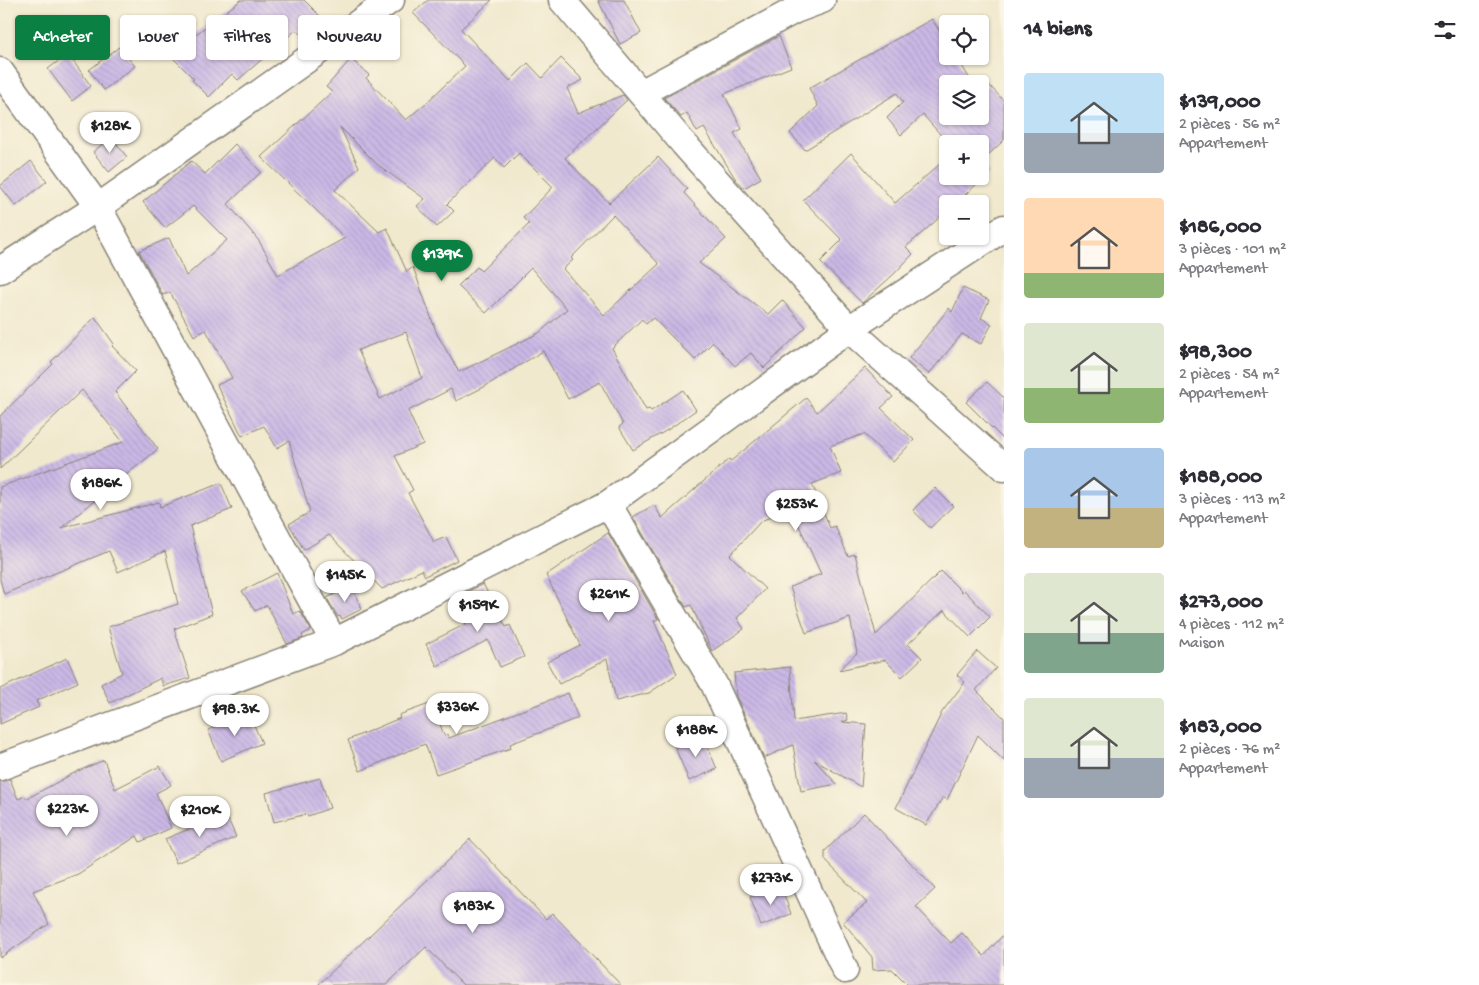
<!DOCTYPE html>
<html lang="fr">
<meta charset="utf-8">
<style>
:root{--surface:#fff;--page:#f2f2f3;--text:#2b2b33;--muted:#7c7c81;--accent:#0b8043}
body{margin:0;font-family:"Gochi Hand",sans-serif;background:var(--page);color:var(--text);height:100vh;display:flex;flex-direction:column;font-size:19px;white-space:nowrap}
*{box-sizing:border-box;margin:0}
p{font-size:16px;color:var(--muted)}
.icon{flex:none;width:28px;height:28px;fill:none;stroke:currentColor;stroke-width:2;stroke-linecap:round;stroke-linejoin:round}
.map{position:relative;flex:1;overflow:hidden}
.drawer{display:flex;flex-direction:column;background:var(--surface);width:475px}
.drawer>*{flex:none}
.banner{position:absolute;left:15px;top:15px;width:475px;height:45px;display:flex;gap:10px}
.controls{position:absolute;left:939px;top:15px;display:grid;gap:10px}
.controls a{display:grid;place-items:center;width:50px;height:50px;border-radius:5px;background:var(--surface);box-shadow:0 1px 4px #0004;font-size:25px}
.price{position:absolute;translate:-50% -42px;padding:0 11px;border-radius:18px;background:#fff;color:#222;font-size:16px;line-height:32px;filter:drop-shadow(0 1px 2px #0008)}
.price::after{content:'';position:absolute;left:50%;top:30px;width:15px;height:11px;margin-left:-8px;background:inherit;clip-path:polygon(0 0,100% 0,50% 100%)}
.price.selected{background:var(--accent);color:#fff}
ul{padding:0;list-style:none}
li{display:flex;align-items:center;gap:15px;height:125px;padding:0 20px}
li span{display:grid;place-items:center;flex:none;width:140px;height:100px;border-radius:5px;color:#555}
li>.icon{margin-inline-start:auto}
span .icon{width:60px;height:60px;fill:#fffc;stroke-width:1}
li b{font-size:21px}
h2{display:flex;justify-content:space-between;align-items:center;height:60px;padding:0 20px;font-size:21px}
.pill{padding:0 18px;border-radius:5px;background:var(--surface);box-shadow:0 1px 4px #0004;font-size:18px;line-height:45px}
.pill.selected{background:var(--accent);color:#fff}
main{display:flex;flex:1;min-height:0}
.map>svg:first-child{display:block}
</style>
<main>
<div class="map">
<svg width="1004" height="985" viewBox="0 0 1004 985">
<defs>
<pattern id="building-back-hatch" width="6" height="6" patternUnits="userSpaceOnUse" patternTransform="scale(1.25)"><rect width="6" height="6" fill="#cbb8e6"/><path d="M-1 5l2 2M0 0l6 6M5-1l2 2" fill="none" stroke="#ae9ec5"/></pattern>
</defs>
<rect width="100%" height="100%" fill="#fcf5e5"/>
<filter id="ink" filterUnits="userSpaceOnUse"><feTurbulence type="fractalNoise" baseFrequency=".02" numOctaves="2"/><feDisplacementMap in="SourceGraphic" scale="10" xChannelSelector="R" yChannelSelector="G"/><feConvolveMatrix kernelMatrix="1 2 1 2 8 2 1 2 1" color-interpolation-filters="sRGB"/></filter>
<filter id="wash" filterUnits="userSpaceOnUse"><feTurbulence type="fractalNoise" baseFrequency=".0096" numOctaves="4" result="noise"/><feDisplacementMap in="SourceGraphic" scale="20" xChannelSelector="R" yChannelSelector="G"/><feGaussianBlur stdDeviation="1.12" result="paint"/><feColorMatrix in="noise" values="0 0 0 0 0 0 0 0 0 0 0 0 0 0 0 0 0 1.4 0 .05"/><feComposite in="paint" operator="in"/></filter>
<g filter="url(#wash)">
<rect width="100%" height="100%" fill="#f1e9ce"/>
<g id="blocks">
<!-- building -->
<g fill="url(#building-back-hatch)" fill-rule="evenodd">
<polygon points="241,0 304,0 322,18 303,37 296,30 238,80 232,74 209,97 192,80 194,79 154,39 173,20 191,38"/>
<path d="M428,0H492L461,29L510,81L528,63L542,78L561,58L583,80L567,88L578,113L623,95L627,100L565,158L609,203L658,157L687,189L684,193L726,239L699,263L768,314L782,300L806,327L764,368L751,353L735,366L713,342L695,360L653,318L646,324L642,319L612,348L646,410L649,409L651,411L683,390L696,410L669,429L633,450L619,427L623,424L600,382L568,399L543,351L484,387L456,401L451,389L408,411L423,444L395,456L413,490L408,493L434,542L446,537L457,560L425,576L422,570L382,589L329,535L304,550L289,524L310,512L289,441L277,448L264,426L242,436L217,385L232,378L206,330L194,336L170,292L163,295L139,251L169,238L186,276L227,240L193,206L165,228L143,202L191,161L205,174L235,144L261,172L228,204L259,241L278,275L345,238L261,157L332,92L326,87L351,59L369,75L366,78L406,120L426,103L465,66L413,13ZM340,127L378,165L425,199L417,206L437,227L454,211L447,204L495,158L504,168L519,153L553,187L523,218L529,224L481,271L477,267L458,286L486,313L531,268L567,309L539,333L459,372L437,334L413,267L407,272L387,228L379,232L335,190L359,167ZM613,215L659,264L604,315L563,269L573,260L571,258ZM406,332L422,378L380,399L358,350Z"/>
<polygon points="598,0 624,0 641,33 620,44"/>
<polygon points="932,19 948,44 948,56 956,56 973,84 948,84 948,116 980,116 980,93 989,85 1004,101 1004,140 981,162 989,173 955,204 948,204 948,210 906,247 913,254 894,274 862,303 820,262 842,240 803,200 851,153 895,203 948,157 948,176 980,176 980,144 949,144 923,115 901,135 887,118 903,102 897,93 805,150 790,133 818,106 809,88"/>
<polygon points="779,36 791,67 724,94 742,129 734,133 761,178 744,188 735,178 704,128 697,132 687,113 681,117 664,98"/>
<polygon points="119,47 135,66 104,90 89,70"/>
<polygon points="68,54 91,86 72,101 48,69"/>
<polygon points="111,137 127,157 109,172 93,152"/>
<polygon points="31,161 47,181 16,206 0,186"/>
<polygon points="963,288 989,300 981,318 992,324 981,344 962,334 929,374 909,358 949,308 952,312"/>
<polygon points="95,317 114,344 112,346 136,371 115,392 158,449 61,528 159,502 160,507 221,483 232,509 190,526 212,614 174,629 190,678 163,686 161,678 110,703 101,684 122,673 108,627 178,604 165,551 118,572 109,551 4,594 0,580 0,487 123,442 82,390 0,469 0,416 53,364 51,362"/>
<polygon points="865,368 893,397 881,408 914,440 893,462 864,434 830,446 841,473 812,484 830,528 835,526 848,556 855,554 876,635 941,571 962,592 964,590 990,617 970,637 944,610 908,644 922,658 902,677 885,660 839,670 857,653 850,618 806,633 790,587 821,574 791,508 761,521 730,555 765,589 737,618 744,629 712,651 691,605 686,607 633,517 654,505 662,518 729,459 731,461 806,398 817,412"/>
<polygon points="987,382 1004,398 1004,440 966,402"/>
<polygon points="935,488 953,506 930,528 913,510"/>
<polygon points="608,533 658,619 654,621 677,674 649,693 616,701 607,659 559,684 547,662 580,645 546,575"/>
<polygon points="277,573 293,614 300,611 311,630 302,635 303,638 287,644 267,605 255,611 242,591"/>
<polygon points="483,584 506,627 510,625 524,657 500,667 488,640 437,666 426,644 466,624 461,613 474,607 467,592"/>
<polygon points="351,586 362,609 342,619 340,616 338,617 327,598"/>
<polygon points="977,651 996,668 976,690 1004,718 1004,761 978,735 947,800 943,797 926,825 896,808 942,712 965,682 957,675"/>
<polygon points="67,658 78,682 36,701 39,707 0,724 0,689"/>
<polygon points="790,667 794,721 846,713 848,720 842,722 866,724 861,787 814,760 837,784 801,791 793,745 764,758 736,696 734,673"/>
<polygon points="568,693 578,718 510,744 511,748 436,774 425,744 360,771 348,740 400,718 399,715 432,703 444,735 447,734 449,738"/>
<polygon points="248,712 262,743 221,761 208,730"/>
<polygon points="703,736 717,769 689,781 675,747"/>
<polygon points="104,760 115,789 160,766 171,785 156,793 171,828 140,842 137,836 78,874 33,891 49,924 0,958 0,782 10,779 18,799 25,796 26,799 76,772"/>
<polygon points="320,778 330,808 308,816 307,814 274,822 266,793"/>
<polygon points="864,813 935,889 916,907 951,943 962,933 984,956 1004,934 1004,985 908,985 892,969 873,970 872,957 843,922 867,903 825,860 825,851"/>
<polygon points="218,817 227,817 236,837 176,863 165,839"/>
<polygon points="470,839 546,919 552,913 621,985 463,985 426,947 386,985 318,985"/>
<polygon points="781,886 791,914 761,926 750,897"/>
</g>
</g>
</g>
<g filter="url(#ink)">
<use href="#blocks" fill-opacity="0" stroke="#868275" stroke-width="1"/>
<g fill="none" stroke-linecap="round" stroke-linejoin="round">
<defs>
<g id="street">
<polyline points="562,0 684,144 849,329 1004,468"/>
<polyline points="0,71 98,207 334,642"/>
<polyline points="641,93 795,10 822,0"/>
<polyline points="0,270 98,207 391,0"/>
<polyline points="608,504 714,684 845,970"/>
<polyline points="0,767 334,642 608,504 849,329 1004,228"/>
</g>
</defs>
<!-- street casing -->
<use href="#street" stroke="#868275" stroke-width="29"/>
<!-- street -->
<use href="#street" stroke="#fff" stroke-width="26"/>
</g>
</g>
</svg>
<div class="controls">
<a><svg class="icon" aria-label="locate" viewBox="0 0 24 24"><circle cx="12" cy="12" r="6"/><path d="M12 2v4M12 18v4M2 12h4M18 12h4"/></svg></a>
<a><svg class="icon" aria-label="layers" viewBox="0 0 24 24"><path d="M12 4l9 5-9 5-9-5zM3 14l9 5 9-5"/></svg></a>
<a>+</a>
<a>−</a>
</div>
<b class="price" style="left:110px;top:154px">$128K</b>
<b class="price selected" style="left:442px;top:282px">$139K</b>
<b class="price" style="left:101px;top:511px">$186K</b>
<b class="price" style="left:796px;top:532px">$253K</b>
<b class="price" style="left:345px;top:603px">$145K</b>
<b class="price" style="left:609px;top:622px">$261K</b>
<b class="price" style="left:478px;top:633px">$159K</b>
<b class="price" style="left:457px;top:735px">$336K</b>
<b class="price" style="left:235px;top:737px">$98.3K</b>
<b class="price" style="left:696px;top:758px">$188K</b>
<b class="price" style="left:67px;top:837px">$223K</b>
<b class="price" style="left:200px;top:838px">$210K</b>
<b class="price" style="left:771px;top:906px">$273K</b>
<b class="price" style="left:473px;top:934px">$183K</b>
<div class="banner">
<a class="pill selected">Acheter</a>
<a class="pill">Louer</a>
<a class="pill">Filtres</a>
<a class="pill">Nouveau</a>
</div>
</div>
<section class="drawer">
<h2>14 biens<svg class="icon" aria-label="filters" viewBox="0 0 24 24"><path d="M4 7h16M4 17h16"/><circle cx="9" cy="7" r="2"/><circle cx="15" cy="17" r="2"/></svg></h2>
<ul>
<li><span style="background:linear-gradient(#bfe0f5 60%,#9aa5b1 0)"><svg class="icon" aria-label="home" viewBox="0 0 24 24"><path d="M3 11l9-7 9 7M6 9v11h12V9"/></svg></span><div><b>$139,000</b><p>2 pièces · 56 m²</p><p>Appartement</p></div></li>
<li><span style="background:linear-gradient(#ffd9b3 75%,#8fb573 0)"><svg class="icon" aria-label="home" viewBox="0 0 24 24"><path d="M3 11l9-7 9 7M6 9v11h12V9"/></svg></span><div><b>$186,000</b><p>3 pièces · 101 m²</p><p>Appartement</p></div></li>
<li><span style="background:linear-gradient(#dfe7d0 65%,#8fb573 0)"><svg class="icon" aria-label="home" viewBox="0 0 24 24"><path d="M3 11l9-7 9 7M6 9v11h12V9"/></svg></span><div><b>$98,300</b><p>2 pièces · 54 m²</p><p>Appartement</p></div></li>
<li><span style="background:linear-gradient(#a9c7e8 60%,#c2b280 0)"><svg class="icon" aria-label="home" viewBox="0 0 24 24"><path d="M3 11l9-7 9 7M6 9v11h12V9"/></svg></span><div><b>$188,000</b><p>3 pièces · 113 m²</p><p>Appartement</p></div></li>
<li><span style="background:linear-gradient(#dfe7d0 60%,#7fa58c 0)"><svg class="icon" aria-label="home" viewBox="0 0 24 24"><path d="M3 11l9-7 9 7M6 9v11h12V9"/></svg></span><div><b>$273,000</b><p>4 pièces · 112 m²</p><p>Maison</p></div></li>
<li><span style="background:linear-gradient(#dfe7d0 60%,#9aa5b1 0)"><svg class="icon" aria-label="home" viewBox="0 0 24 24"><path d="M3 11l9-7 9 7M6 9v11h12V9"/></svg></span><div><b>$183,000</b><p>2 pièces · 76 m²</p><p>Appartement</p></div></li>
</ul>
</section>
</main>
